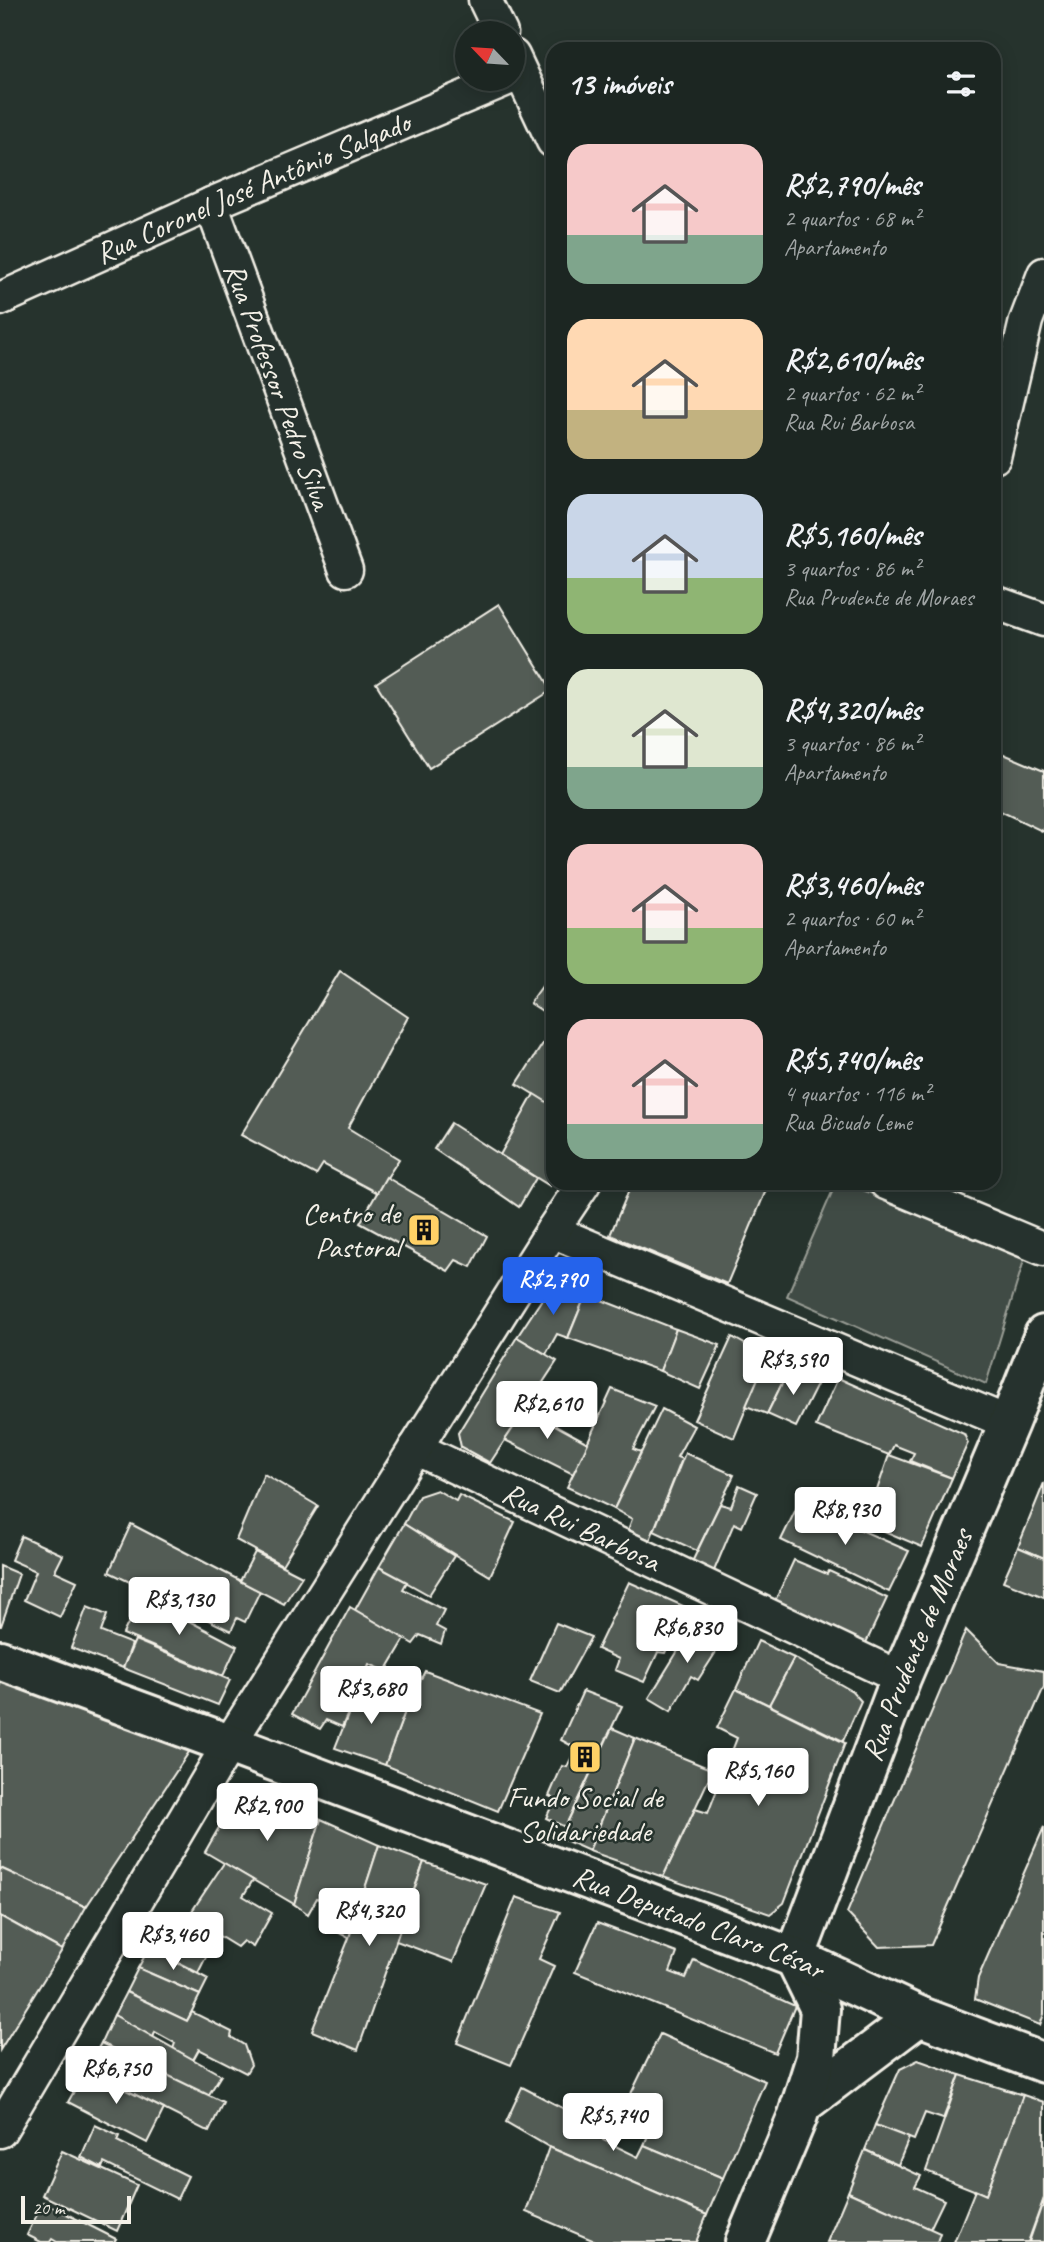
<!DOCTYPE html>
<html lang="pt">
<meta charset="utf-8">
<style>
:root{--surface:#1c2622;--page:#29322f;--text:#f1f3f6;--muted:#a0a5a5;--line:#3a4340;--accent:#2563eb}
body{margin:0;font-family:Caveat,sans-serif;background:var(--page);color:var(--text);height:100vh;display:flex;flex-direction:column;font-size:26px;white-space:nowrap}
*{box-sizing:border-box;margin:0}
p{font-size:23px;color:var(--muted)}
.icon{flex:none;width:38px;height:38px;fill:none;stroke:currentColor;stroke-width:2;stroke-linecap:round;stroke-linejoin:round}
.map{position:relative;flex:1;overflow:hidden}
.side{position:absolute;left:546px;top:42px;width:455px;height:1148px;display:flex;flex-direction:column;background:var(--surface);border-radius:21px;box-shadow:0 4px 18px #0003,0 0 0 2px var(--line)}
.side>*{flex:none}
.needle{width:46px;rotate:295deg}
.tools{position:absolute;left:455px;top:21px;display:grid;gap:14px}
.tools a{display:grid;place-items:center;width:70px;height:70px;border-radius:50%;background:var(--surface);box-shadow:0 4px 18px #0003,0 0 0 2px var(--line);font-size:35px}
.scale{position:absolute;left:21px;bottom:18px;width:110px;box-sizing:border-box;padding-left:7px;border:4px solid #f4f1e8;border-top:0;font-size:19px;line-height:24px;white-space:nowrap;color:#f4f1e8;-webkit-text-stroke:5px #26332d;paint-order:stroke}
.price{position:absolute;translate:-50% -60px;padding:0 16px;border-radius:7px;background:#fff;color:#222;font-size:23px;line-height:46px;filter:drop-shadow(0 2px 4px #0008)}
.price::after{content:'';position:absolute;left:50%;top:42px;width:21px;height:16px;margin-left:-10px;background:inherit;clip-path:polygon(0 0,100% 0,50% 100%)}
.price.on{background:var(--accent);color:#fff}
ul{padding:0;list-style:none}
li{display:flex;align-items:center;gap:21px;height:175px;padding:0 21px}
li span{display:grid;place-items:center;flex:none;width:196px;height:140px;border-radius:21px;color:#555}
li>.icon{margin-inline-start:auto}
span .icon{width:84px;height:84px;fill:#fffc;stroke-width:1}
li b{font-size:30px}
h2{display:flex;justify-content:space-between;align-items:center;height:84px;padding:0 21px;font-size:30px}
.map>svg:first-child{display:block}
</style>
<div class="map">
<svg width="1044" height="2242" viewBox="0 0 1044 2242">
<rect width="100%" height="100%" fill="#26332d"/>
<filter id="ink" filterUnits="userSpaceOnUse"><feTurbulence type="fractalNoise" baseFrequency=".0143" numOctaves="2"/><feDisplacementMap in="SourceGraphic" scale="14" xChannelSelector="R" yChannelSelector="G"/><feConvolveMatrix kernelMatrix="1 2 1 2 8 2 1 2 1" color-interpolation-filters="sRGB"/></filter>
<g filter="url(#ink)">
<!-- green -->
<polygon fill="#414b45" stroke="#9a9e96" stroke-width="2" points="836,1183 846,1183 1025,1257 986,1384 787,1296"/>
<!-- building -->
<g fill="#525c55" stroke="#f4f1e8" stroke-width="2">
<polygon points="499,604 552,690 429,768 376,683"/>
<polygon points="994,750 1044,771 1044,832 994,808"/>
<polygon points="340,971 408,1017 348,1128 399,1159 377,1193 323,1164 316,1175 241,1135"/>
<polygon points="553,971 553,1018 530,1003"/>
<polygon points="553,1028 553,1106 517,1084"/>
<polygon points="534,1094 553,1106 553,1181 550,1186 500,1155"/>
<polygon points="451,1123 536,1178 519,1207 434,1149"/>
<polygon points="386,1177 487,1236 471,1267 456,1260 448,1271 360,1223"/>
<polygon points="632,1183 769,1183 727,1284 610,1235"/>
<polygon points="554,1281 586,1294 568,1338 557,1334 546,1354 517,1337"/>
<polygon points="586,1294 676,1329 660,1371 568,1338"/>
<polygon points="676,1329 720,1345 700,1389 660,1371"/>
<polygon points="517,1337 557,1361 490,1463 461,1447 458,1433"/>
<polygon points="732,1337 759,1352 754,1362 764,1365 734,1438 694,1420"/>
<polygon points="768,1355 790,1367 767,1414 746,1406"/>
<polygon points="790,1367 820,1379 796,1427 767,1414"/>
<polygon points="838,1378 964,1434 968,1443 952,1478 910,1461 914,1453 894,1445 889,1455 816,1426"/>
<polygon points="612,1389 655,1406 633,1449 641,1452 614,1509 567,1487"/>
<polygon points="526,1409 588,1443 573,1474 505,1440"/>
<polygon points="662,1409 694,1426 677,1457 682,1459 650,1540 628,1530 632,1519 614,1509"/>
<polygon points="685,1453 734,1475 697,1551 654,1531"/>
<polygon points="889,1455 952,1478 922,1547 858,1520 869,1491 876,1493"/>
<polygon points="264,1474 318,1506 282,1565 236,1540"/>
<polygon points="1044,1483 1044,1558 1018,1547"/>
<polygon points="739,1485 757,1493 742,1527 734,1523 714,1571 692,1562 720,1504 731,1507"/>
<polygon points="437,1490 456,1501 459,1495 515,1522 490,1576 404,1524 419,1496"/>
<polygon points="799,1503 909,1551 889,1592 781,1540"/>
<polygon points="131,1524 260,1591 245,1622 237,1618 231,1631 109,1572"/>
<polygon points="404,1524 454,1556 429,1595 379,1567"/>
<polygon points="21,1536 63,1555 55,1571 77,1581 60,1617 24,1600 36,1571 11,1560"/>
<polygon points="1018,1547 1044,1558 1044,1597 1003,1581"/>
<polygon points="255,1552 302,1576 284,1604 240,1581"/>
<polygon points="794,1560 827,1574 829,1571 887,1598 865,1645 774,1603"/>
<polygon points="0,1566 19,1574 1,1626 0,1626"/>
<polygon points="379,1567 407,1582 403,1589 444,1610 436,1626 445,1631 441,1644 420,1635 413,1644 355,1610"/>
<polygon points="629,1582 690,1609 682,1628 678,1627 665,1653 658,1652 644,1682 615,1670 619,1659 597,1649"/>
<polygon points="141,1596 237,1646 223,1676 123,1634"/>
<polygon points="87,1607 107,1615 101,1632 132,1644 123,1668 71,1648"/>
<polygon points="350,1607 405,1639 386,1671 369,1664 342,1727 326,1720 320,1729 292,1714"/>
<polygon points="556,1623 591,1637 560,1693 530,1681"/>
<polygon points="695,1623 725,1638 698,1680 691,1676 671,1711 649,1698"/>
<polygon points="966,1630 999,1663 1044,1671 1044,1687 931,1945 879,1947 847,1913"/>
<polygon points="135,1640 230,1680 218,1705 123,1668"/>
<polygon points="758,1641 794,1658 769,1705 736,1689"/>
<polygon points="794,1658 852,1691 861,1701 843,1741 769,1705"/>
<polygon points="425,1671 540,1714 498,1811 385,1765 407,1706"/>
<polygon points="0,1678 191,1749 86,1907 0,1868"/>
<polygon points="360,1685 407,1706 385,1765 335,1748"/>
<polygon points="736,1689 845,1743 784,1903 770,1914 663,1877 695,1809 708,1813 737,1738 717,1728"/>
<polygon points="583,1691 622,1706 565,1827 546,1818 555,1799 549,1796 562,1766 567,1767 576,1748 561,1740"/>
<polygon points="612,1728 635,1738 589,1851 560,1838"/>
<polygon points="635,1738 713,1770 663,1877 589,1851"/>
<polygon points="253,1796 266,1796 280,1800 321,1819 294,1904 205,1852 229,1810 241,1800"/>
<polygon points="321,1819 379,1845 349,1938 330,1928 338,1906 317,1898 308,1914 294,1904"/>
<polygon points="1044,1827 1044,2014 1040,2025 975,1999 978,1978"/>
<polygon points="379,1845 424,1862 358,2050 312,2031 349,1938"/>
<polygon points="424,1862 486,1884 453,1962 396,1941"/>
<polygon points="224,1863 253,1880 243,1896 272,1913 253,1947 243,1941 237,1947 188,1917"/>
<polygon points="0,1868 86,1907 62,1950 0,1916"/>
<polygon points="516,1897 560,1912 539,1959 554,1966 511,2065 457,2043"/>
<polygon points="0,1916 62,1950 0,2050"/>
<polygon points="178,1923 214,1941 198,1973 162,1954"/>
<polygon points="597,1923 677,1953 670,1972 686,1978 694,1960 795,2006 775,2053 575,1972"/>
<polygon points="149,1948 208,1979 200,1995 138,1968"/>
<polygon points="138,1968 200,1995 187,2021 126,1992"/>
<polygon points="126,1992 187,2021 192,2012 232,2032 231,2037 244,2045 251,2065 246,2073 199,2049 193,2060 173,2049 175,2043 155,2032 153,2038 114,2015"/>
<polygon points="114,2015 221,2075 208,2096 101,2043"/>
<polygon points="660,2034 765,2081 723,2178 644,2145 657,2114 627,2102"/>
<polygon points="101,2043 223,2102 209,2132 86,2070"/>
<polygon points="918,2060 960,2075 943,2119 925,2113 914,2140 875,2125 900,2069"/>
<polygon points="86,2070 164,2109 147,2143 68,2102"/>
<polygon points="960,2075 1023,2095 986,2195 926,2171"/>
<polygon points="522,2087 605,2130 603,2140 638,2157 644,2145 723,2178 707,2215 549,2147 506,2122"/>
<polygon points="1023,2095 1044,2102 1044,2198 1028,2242 954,2242 975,2190 986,2195"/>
<polygon points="95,2125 119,2136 117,2141 188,2176 177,2199 104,2163 102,2168 81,2157"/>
<polygon points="875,2125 909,2138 898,2165 865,2150"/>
<polygon points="549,2147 707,2215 696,2242 597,2242 526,2212"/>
<polygon points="865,2150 921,2176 915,2187 944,2200 930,2229 848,2192"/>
<polygon points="62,2151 137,2185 117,2231 42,2195"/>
<polygon points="848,2192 940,2233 937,2242 827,2242"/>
<polygon points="1044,2199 1044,2242 1029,2242"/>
<polygon points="43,2202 116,2239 114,2242 57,2242 52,2239 50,2242 41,2242 27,2235"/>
</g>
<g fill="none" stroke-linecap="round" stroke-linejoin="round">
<defs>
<g id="minor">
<polyline points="485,0 501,33"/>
<polyline points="513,56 553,141"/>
<path id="s1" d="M211,204L346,570"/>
<path id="s2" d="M0,299L211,204L507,79"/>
<polyline points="994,457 1026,321 1044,274"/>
<polyline points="994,602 1044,620"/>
<polyline points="886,1183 1044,1249"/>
<polyline points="552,1231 1009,1423"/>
<path id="s3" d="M415,1448L901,1678"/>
<polyline points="0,2131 229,1744 552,1231 584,1183"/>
</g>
<g id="secondary">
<polyline points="801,2105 919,2016"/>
<path id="s4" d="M745,2242L797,2118L816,2058L820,2009L795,1958L901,1678L1009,1423L1044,1335"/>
</g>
<g id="primary">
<path id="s5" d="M0,1660L229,1744L795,1958L919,2016L1044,2063"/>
</g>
</defs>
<!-- minor casing -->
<use href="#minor" stroke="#f4f1e8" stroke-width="37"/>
<!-- secondary casing -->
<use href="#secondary" stroke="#f4f1e8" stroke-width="44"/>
<!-- primary casing -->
<use href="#primary" stroke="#f4f1e8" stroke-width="44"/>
<!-- minor -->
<use href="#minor" stroke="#26332d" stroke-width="32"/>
<!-- secondary -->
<use href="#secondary" stroke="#26332d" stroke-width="38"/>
<!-- primary -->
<use href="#primary" stroke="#26332d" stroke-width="38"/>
</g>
</g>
<!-- icons -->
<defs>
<symbol id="building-square" viewBox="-11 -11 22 22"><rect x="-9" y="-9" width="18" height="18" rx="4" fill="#ffd166" stroke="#26332d"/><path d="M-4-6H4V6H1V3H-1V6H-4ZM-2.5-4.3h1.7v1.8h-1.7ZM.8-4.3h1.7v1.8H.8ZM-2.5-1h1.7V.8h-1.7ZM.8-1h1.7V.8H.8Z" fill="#111"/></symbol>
</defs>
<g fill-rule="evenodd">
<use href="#building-square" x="405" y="1211" width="38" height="38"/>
<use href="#building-square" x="566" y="1738" width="38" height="38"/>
</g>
<g text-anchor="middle" stroke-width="5" stroke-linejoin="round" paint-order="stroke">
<!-- street labels -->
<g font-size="30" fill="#f4f1e8" stroke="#26332d">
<text dy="10" stroke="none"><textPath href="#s2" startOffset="276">Rua Coronel José Antônio Salgado</textPath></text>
<text dy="10" stroke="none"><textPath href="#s1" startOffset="194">Rua Professor Pedro Silva</textPath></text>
<text dy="10" stroke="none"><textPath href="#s3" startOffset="184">Rua Rui Barbosa</textPath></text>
<text dy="10" stroke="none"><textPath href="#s4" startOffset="639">Rua Prudente de Moraes</textPath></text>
<text dy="10" stroke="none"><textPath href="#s5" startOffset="746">Rua Deputado Claro César</textPath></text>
</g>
<!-- poi labels -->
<g font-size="30" fill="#f4f1e8" stroke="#26332d" text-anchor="end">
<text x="400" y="1223">Centro de<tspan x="400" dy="34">Pastoral</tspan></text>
<text x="585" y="1807" text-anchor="middle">Fundo Social de<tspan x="585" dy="34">Solidariedade</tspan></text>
</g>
</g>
</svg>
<div class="tools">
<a><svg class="needle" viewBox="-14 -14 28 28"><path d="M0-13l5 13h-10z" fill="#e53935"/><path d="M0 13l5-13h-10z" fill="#a0a5a5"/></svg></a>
</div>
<div class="scale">20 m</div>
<b class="price on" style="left:553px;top:1317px">R$2,790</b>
<b class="price" style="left:793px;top:1397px">R$3,590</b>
<b class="price" style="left:547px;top:1441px">R$2,610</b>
<b class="price" style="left:845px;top:1547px">R$8,930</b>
<b class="price" style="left:179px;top:1637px">R$3,130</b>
<b class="price" style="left:687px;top:1665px">R$6,830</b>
<b class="price" style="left:371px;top:1726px">R$3,680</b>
<b class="price" style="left:758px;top:1808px">R$5,160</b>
<b class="price" style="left:267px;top:1843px">R$2,900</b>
<b class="price" style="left:369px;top:1948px">R$4,320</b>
<b class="price" style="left:173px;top:1972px">R$3,460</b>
<b class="price" style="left:116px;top:2106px">R$6,750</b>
<b class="price" style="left:613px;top:2153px">R$5,740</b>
<section class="side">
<h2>13 imóveis<svg class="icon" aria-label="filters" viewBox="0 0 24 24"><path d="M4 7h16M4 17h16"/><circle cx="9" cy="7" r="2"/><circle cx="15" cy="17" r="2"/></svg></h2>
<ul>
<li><span style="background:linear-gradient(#f6c9c9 65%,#7fa58c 0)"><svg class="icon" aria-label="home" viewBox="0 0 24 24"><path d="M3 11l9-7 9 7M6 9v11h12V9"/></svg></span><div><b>R$2,790/mês</b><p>2 quartos · 68 m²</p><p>Apartamento</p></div></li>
<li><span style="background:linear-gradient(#ffd9b3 65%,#c2b280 0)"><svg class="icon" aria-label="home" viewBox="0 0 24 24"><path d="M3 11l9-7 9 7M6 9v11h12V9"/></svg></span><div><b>R$2,610/mês</b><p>2 quartos · 62 m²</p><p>Rua Rui Barbosa</p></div></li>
<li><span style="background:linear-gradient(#c9d6e8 60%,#8fb573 0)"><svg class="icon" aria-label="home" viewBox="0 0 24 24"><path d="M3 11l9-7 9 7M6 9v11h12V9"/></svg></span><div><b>R$5,160/mês</b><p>3 quartos · 86 m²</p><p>Rua Prudente de Moraes</p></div></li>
<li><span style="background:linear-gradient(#dfe7d0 70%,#7fa58c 0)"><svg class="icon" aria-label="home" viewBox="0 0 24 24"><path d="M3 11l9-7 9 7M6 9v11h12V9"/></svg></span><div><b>R$4,320/mês</b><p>3 quartos · 86 m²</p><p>Apartamento</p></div></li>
<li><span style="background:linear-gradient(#f6c9c9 60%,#8fb573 0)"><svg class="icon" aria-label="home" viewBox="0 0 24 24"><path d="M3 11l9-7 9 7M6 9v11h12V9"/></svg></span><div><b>R$3,460/mês</b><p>2 quartos · 60 m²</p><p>Apartamento</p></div></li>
<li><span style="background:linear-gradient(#f6c9c9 75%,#7fa58c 0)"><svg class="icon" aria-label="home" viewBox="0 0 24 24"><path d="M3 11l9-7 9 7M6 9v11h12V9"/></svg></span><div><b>R$5,740/mês</b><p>4 quartos · 116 m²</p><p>Rua Bicudo Leme</p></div></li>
</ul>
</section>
</div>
